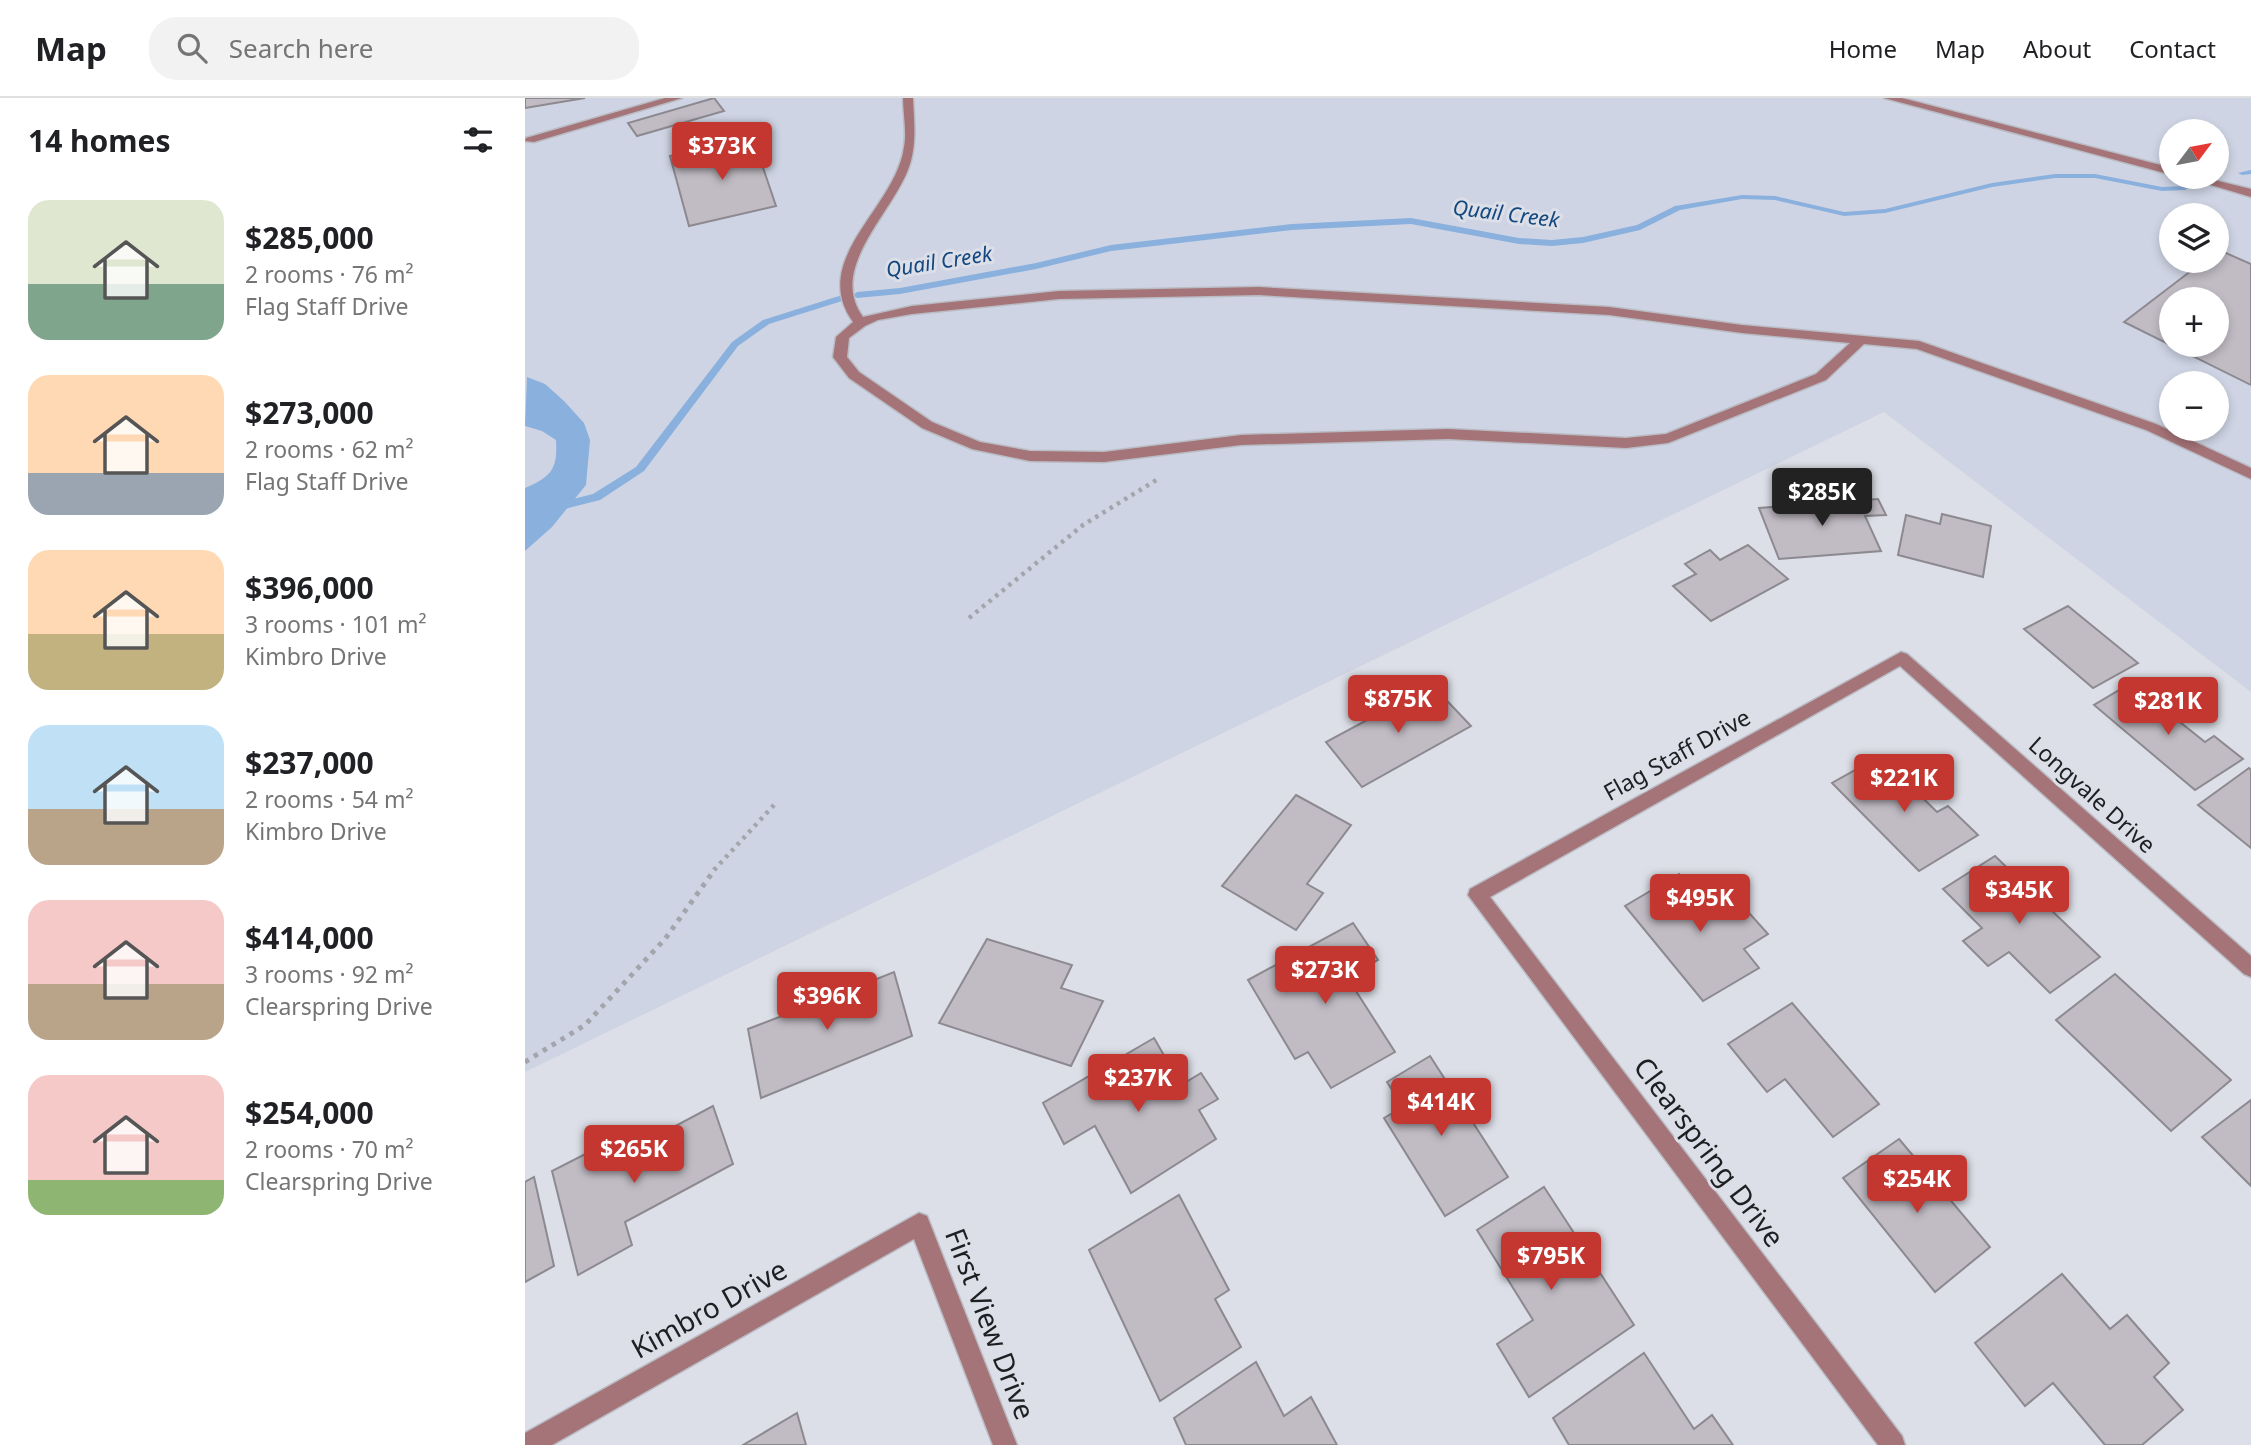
<!DOCTYPE html>
<meta charset="utf-8">
<style>
:root{--surface:#fff;--page:#f2f2f2;--text:#202124;--muted:#757577;--line:#e0e0e0;--accent:#c43630}
body{margin:0;font-family:"Noto Sans",sans-serif;background:var(--page);color:var(--text);height:100vh;display:flex;flex-direction:column;font-size:26px;white-space:nowrap}
*{box-sizing:border-box;margin:0}
p{font-size:23px;color:var(--muted)}
.icon{flex:none;width:38px;height:38px;fill:none;stroke:currentColor;stroke-width:2;stroke-linecap:round;stroke-linejoin:round}
.map{position:relative;flex:1;overflow:hidden}
.drawer{display:flex;flex-direction:column;background:var(--surface);width:525px}
.drawer>*{flex:none}
.needle{width:46px;rotate:58deg}
.buttons{position:absolute;left:1634px;top:21px;display:grid;gap:14px}
.buttons a{display:grid;place-items:center;width:70px;height:70px;border-radius:50%;background:var(--surface);box-shadow:0 4px 10px #0003;font-size:35px}
.price{position:absolute;translate:-50% -60px;padding:0 16px;border-radius:7px;background:var(--accent);color:#fff;font-size:23px;line-height:46px;filter:drop-shadow(0 2px 4px #0008)}
.price::after{content:'';position:absolute;left:50%;top:42px;width:21px;height:16px;margin-left:-10px;background:inherit;clip-path:polygon(0 0,100% 0,50% 100%)}
.price.active{background:#222;color:#fff}
ul{padding:0;list-style:none}
li{display:flex;align-items:center;gap:21px;height:175px;padding:0 28px}
li span{display:grid;place-items:center;flex:none;width:196px;height:140px;border-radius:21px;color:#555}
li>.icon{margin-inline-start:auto}
span .icon{width:84px;height:84px;fill:#fffc;stroke-width:1}
li b{font-size:30px}
h2{display:flex;justify-content:space-between;align-items:center;height:84px;padding:0 28px;font-size:30px}
header{display:flex;align-items:center;gap:42px;box-sizing:border-box;height:98px;padding:0 35px;background:var(--surface);border-bottom:2px solid var(--line)}
header strong{font-size:33px}
nav{display:flex;gap:38px;margin-inline-start:auto;font-size:24px}
.search{width:490px;height:63px;background:var(--page);display:flex;align-items:center;gap:18px;box-sizing:border-box;padding:0 24px;border-radius:28px;color:var(--muted);font-size:26px}
main{display:flex;flex:1;min-height:0}
.map>svg:first-child{display:block}
</style>
<header>
<strong>Map</strong>
<div class="search"><svg class="icon" aria-label="search" viewBox="0 0 24 24"><circle cx="10" cy="10" r="6"/><path d="M15 15l6 6"/></svg>Search here</div>
<nav><a>Home</a><a>Map</a><a>About</a><a>Contact</a></nav>
</header>
<main>
<section class="drawer">
<h2>14 homes<svg class="icon" aria-label="filters" viewBox="0 0 24 24"><path d="M4 7h16M4 17h16"/><circle cx="9" cy="7" r="2"/><circle cx="15" cy="17" r="2"/></svg></h2>
<ul>
<li><span style="background:linear-gradient(#dfe7d0 60%,#7fa58c 0)"><svg class="icon" aria-label="home" viewBox="0 0 24 24"><path d="M3 11l9-7 9 7M6 9v11h12V9"/></svg></span><div><b>$285,000</b><p>2 rooms · 76 m²</p><p>Flag Staff Drive</p></div></li>
<li><span style="background:linear-gradient(#ffd9b3 70%,#9aa5b1 0)"><svg class="icon" aria-label="home" viewBox="0 0 24 24"><path d="M3 11l9-7 9 7M6 9v11h12V9"/></svg></span><div><b>$273,000</b><p>2 rooms · 62 m²</p><p>Flag Staff Drive</p></div></li>
<li><span style="background:linear-gradient(#ffd9b3 60%,#c2b280 0)"><svg class="icon" aria-label="home" viewBox="0 0 24 24"><path d="M3 11l9-7 9 7M6 9v11h12V9"/></svg></span><div><b>$396,000</b><p>3 rooms · 101 m²</p><p>Kimbro Drive</p></div></li>
<li><span style="background:linear-gradient(#bfe0f5 60%,#b9a48a 0)"><svg class="icon" aria-label="home" viewBox="0 0 24 24"><path d="M3 11l9-7 9 7M6 9v11h12V9"/></svg></span><div><b>$237,000</b><p>2 rooms · 54 m²</p><p>Kimbro Drive</p></div></li>
<li><span style="background:linear-gradient(#f6c9c9 60%,#b9a48a 0)"><svg class="icon" aria-label="home" viewBox="0 0 24 24"><path d="M3 11l9-7 9 7M6 9v11h12V9"/></svg></span><div><b>$414,000</b><p>3 rooms · 92 m²</p><p>Clearspring Drive</p></div></li>
<li><span style="background:linear-gradient(#f6c9c9 75%,#8fb573 0)"><svg class="icon" aria-label="home" viewBox="0 0 24 24"><path d="M3 11l9-7 9 7M6 9v11h12V9"/></svg></span><div><b>$254,000</b><p>2 rooms · 70 m²</p><p>Clearspring Drive</p></div></li>
</ul>
</section>
<div class="map">
<svg width="1726" height="1347" viewBox="0 0 1726 1347">
<rect width="100%" height="100%" fill="#dcdfe7"/>
<!-- built -->
<path fill="#ced4e3" fill-rule="evenodd" d="M0,0H1726V594L1359,314L0,974ZM1647,33H1692V79H1647ZM1647,117H1692V163H1647ZM1647,201H1692V247H1647ZM1647,285H1692V331H1647Z"/>
<!-- water -->
<path fill="#8ab0de" d="M2,279L20,286L39,303L59,325L65,342L61,387L27,429L0,453V390C26,379 33,371 31,342L17,333L0,328Z"/>
<g fill="none" stroke-linecap="round" stroke-linejoin="round">
<!-- stream -->
<g fill="#8ab0de" fill-rule="evenodd">
<polygon points="1726,72 1726,76 1717,77 1713,75"/>
<polygon points="1530,76 1570,76 1637,89 1660,88 1664,90 1660,92 1637,93 1570,80 1530,80 1467,89 1360,115 1319,118 1250,102 1217,101 1155,112 1115,132 1058,145 1027,148 994,146 886,126 767,132 586,153 511,171 375,196 332,200 328,197 332,194 375,190 511,165 586,147 767,126 886,120 994,140 1027,142 1058,139 1112,127 1150,108 1217,97 1250,98 1319,114 1360,111 1467,85"/>
<polygon points="314,198 317,199 317,203 244,226 213,248 119,373 75,402 0,421 0,413 68,396 111,369 207,244 238,222"/>
</g>
</g>
<!-- building -->
<g fill="#c1bcc4" stroke="#8d8990" stroke-width="2" fill-rule="evenodd">
<polygon points="0,0 60,0 0,10"/>
<polygon points="189,0 199,13 112,38 103,25"/>
<polygon points="228,40 251,108 164,128 145,58"/>
<path d="M1694,152L1726,166V287L1599,224L1679,163H1692ZM1647,201H1692V247H1647Z"/>
<polygon points="1353,401 1361,417 1340,418 1356,453 1254,461 1234,410"/>
<polygon points="1417,416 1466,428 1458,479 1373,457 1381,417 1415,426"/>
<polygon points="1223,447 1263,481 1186,523 1148,488 1171,476 1160,466 1185,452 1195,462"/>
<polygon points="1543,508 1613,565 1568,590 1499,531"/>
<polygon points="1606,585 1680,644 1689,638 1718,661 1670,692 1569,607"/>
<polygon points="907,587 946,628 837,689 801,644"/>
<polygon points="1355,658 1412,714 1423,708 1453,737 1394,773 1307,685"/>
<polygon points="1724,670 1726,672 1726,750 1673,707"/>
<polygon points="771,697 826,727 782,786 798,795 771,832 697,788"/>
<polygon points="1470,758 1575,859 1525,895 1484,854 1463,868 1438,843 1457,830 1418,791"/>
<polygon points="1154,776 1176,802 1200,788 1243,836 1219,851 1234,870 1178,903 1100,808"/>
<polygon points="828,825 853,862 822,879 870,954 806,990 783,954 770,961 723,882"/>
<polygon points="462,841 547,867 536,890 578,903 546,968 414,925"/>
<polygon points="369,874 387,938 236,1000 223,931 270,913 266,897 305,881 309,898"/>
<polygon points="1590,876 1706,982 1646,1033 1531,922"/>
<polygon points="1267,905 1354,1006 1308,1039 1260,981 1242,994 1203,946"/>
<polygon points="629,940 656,987 676,975 693,1001 674,1012 691,1041 606,1095 570,1028 539,1046 518,1005"/>
<polygon points="905,958 983,1079 920,1118 859,1020 878,1009 862,984"/>
<polygon points="1726,1002 1726,1088 1677,1039"/>
<polygon points="188,1008 208,1066 100,1124 107,1147 53,1177 27,1073 78,1047 83,1064"/>
<polygon points="1374,1041 1465,1149 1410,1194 1318,1080"/>
<polygon points="9,1079 29,1168 0,1184 0,1084"/>
<polygon points="1019,1089 1109,1227 1004,1299 972,1246 1008,1222 952,1132"/>
<polygon points="654,1097 704,1192 690,1201 716,1249 635,1303 564,1152"/>
<polygon points="1537,1176 1585,1231 1602,1217 1644,1265 1629,1279 1658,1312 1617,1347 1580,1347 1528,1285 1500,1308 1450,1245"/>
<polygon points="1119,1255 1169,1331 1187,1317 1208,1347 1044,1347 1028,1320"/>
<polygon points="731,1264 759,1318 786,1299 812,1347 661,1347 649,1320"/>
<polygon points="272,1315 281,1347 218,1347"/>
</g>
<g fill="none" stroke-linecap="round" stroke-linejoin="round">
<defs>
<g id="minor">
<polygon points="140,0 157,0 9,44 0,43 1,40"/>
<path d="M378,0H388C389,24 392,46 384,69C368,115 302,170 338,219L387,208L534,193L734,189L1084,209L1217,227L1394,243L1631,326L1726,370V381L1621,332L1392,251L1339,246L1301,282L1143,345L1101,350L923,341L716,347L579,364L505,363L447,351L397,330L324,280L308,259L311,239L328,224C283,161 371,110 379,49C382,34 378,15 378,0ZM734,197L1084,217L1217,235L1325,245L1291,276L1141,336L1101,340L923,331L716,337L579,354L505,353L455,344L407,324L334,274L322,259L324,240L340,228L353,222L387,216L534,201Z"/>
<polygon points="1359,0 1377,0 1647,70 1647,77"/>
<polygon points="1659,79 1677,79 1726,91 1726,99"/>
<polygon points="1376,554 1382,556 1726,858 1726,879 1719,876 1375,568 965,799 1377,1338 1380,1347 1353,1347 943,797 945,791"/>
<polygon points="394,1115 402,1118 492,1347 468,1347 389,1141 27,1347 0,1347 0,1335"/>
</g>
</defs>
<!-- minor casing -->
<use href="#minor" stroke="#babcc4" stroke-width="3"/>
<!-- path-far1 -->
<g stroke="#a2a5ab" stroke-width="4.5" stroke-dasharray="3.5 5" stroke-linecap="butt">
<polyline points="444,520 558,427 633,381"/>
<polyline points="189,772 250,706"/>
</g>
<!-- path -->
<polyline stroke="#a2a5ab" stroke-width="5" stroke-dasharray="4.5 6" stroke-linecap="butt" points="0,964 60,927 140,841 190,771"/>
<!-- minor -->
<use href="#minor" fill="#a57478" fill-rule="evenodd"/>
</g>
<g text-anchor="middle" stroke-width="6" stroke-linejoin="round" paint-order="stroke">
<!-- far-water labels -->
<g font-size="21" font-style="italic" fill="#12487f" stroke="#dcdfe7">
<text transform="translate(981 116) rotate(7)" y="7">Quail Creek</text>
<text transform="translate(414 164) rotate(-9)" y="7">Quail Creek</text>
</g>
<!-- street labels -->
<g font-size="23" fill="#1d1f22" stroke="#dcdfe7">
<text transform="translate(1152 657) rotate(-29)" y="8">Flag Staff Drive</text>
<text transform="translate(1567 697) rotate(42)" y="8">Longvale Drive</text>
</g>
<!-- near-street labels -->
<g font-size="28" fill="#1d1f22" stroke="#dcdfe7">
<text transform="translate(1184 1054) rotate(53)" y="10">Clearspring Drive</text>
<text transform="translate(184 1211) rotate(-29)" y="10">Kimbro Drive</text>
<text transform="translate(465 1226) rotate(69)" y="10">First View Drive</text>
</g>
</g>
</svg>
<div class="buttons">
<a><svg class="needle" viewBox="-14 -14 28 28"><path d="M0-13l5 13h-10z" fill="#e53935"/><path d="M0 13l5-13h-10z" fill="#757577"/></svg></a>
<a><svg class="icon" aria-label="layers" viewBox="0 0 24 24"><path d="M12 4l9 5-9 5-9-5zM3 14l9 5 9-5"/></svg></a>
<a>+</a>
<a>−</a>
</div>
<b class="price" style="left:197px;top:84px">$373K</b>
<b class="price active" style="left:1297px;top:430px">$285K</b>
<b class="price" style="left:873px;top:637px">$875K</b>
<b class="price" style="left:1643px;top:639px">$281K</b>
<b class="price" style="left:1379px;top:716px">$221K</b>
<b class="price" style="left:1494px;top:828px">$345K</b>
<b class="price" style="left:1175px;top:836px">$495K</b>
<b class="price" style="left:800px;top:908px">$273K</b>
<b class="price" style="left:302px;top:934px">$396K</b>
<b class="price" style="left:613px;top:1016px">$237K</b>
<b class="price" style="left:916px;top:1040px">$414K</b>
<b class="price" style="left:109px;top:1087px">$265K</b>
<b class="price" style="left:1392px;top:1117px">$254K</b>
<b class="price" style="left:1026px;top:1194px">$795K</b>
</div>
</main>
